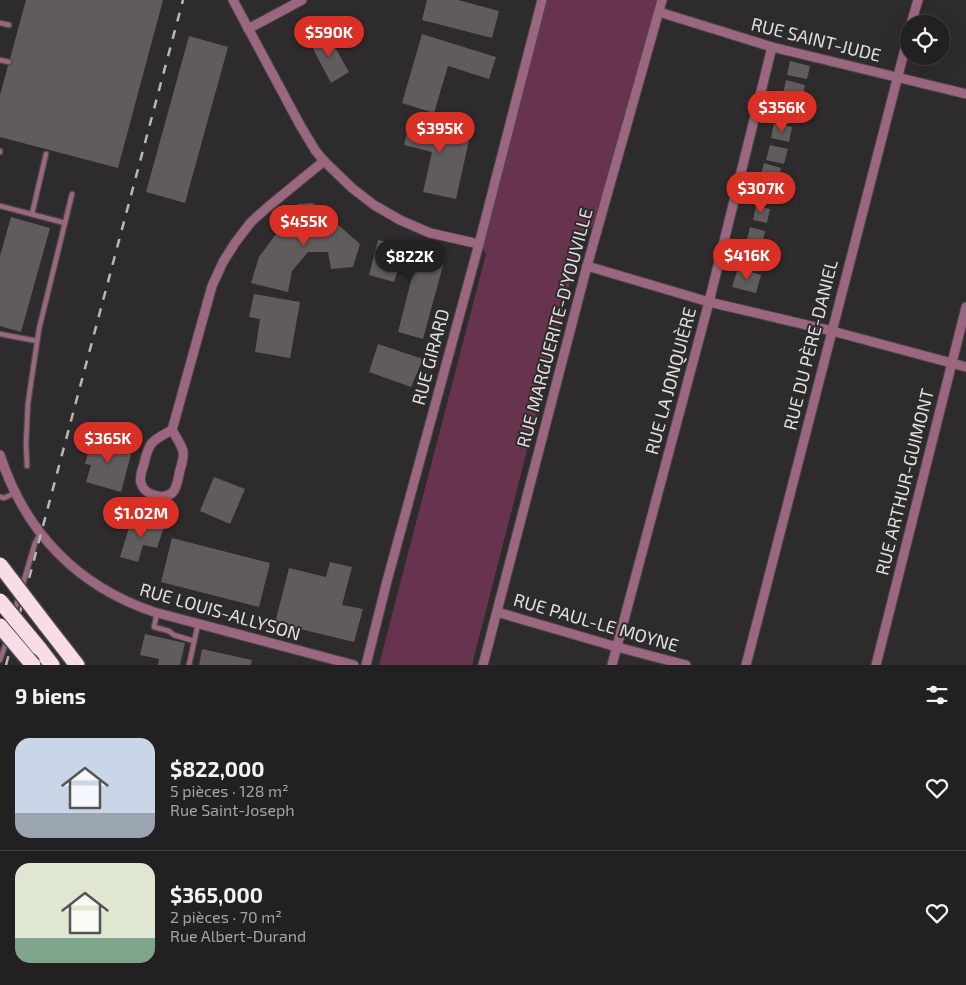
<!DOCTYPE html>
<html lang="fr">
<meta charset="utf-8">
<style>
:root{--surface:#222021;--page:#2a282a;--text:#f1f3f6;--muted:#a2a3a5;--line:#3f3e3f;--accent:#d93025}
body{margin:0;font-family:"Exo 2",sans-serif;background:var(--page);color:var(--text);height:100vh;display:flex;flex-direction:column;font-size:19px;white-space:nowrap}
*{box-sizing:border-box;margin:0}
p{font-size:16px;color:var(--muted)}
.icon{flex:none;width:28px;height:28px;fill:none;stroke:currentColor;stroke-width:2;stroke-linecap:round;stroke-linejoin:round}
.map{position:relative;height:665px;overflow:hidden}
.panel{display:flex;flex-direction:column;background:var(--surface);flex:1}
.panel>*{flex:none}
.fabs{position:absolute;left:900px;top:15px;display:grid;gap:10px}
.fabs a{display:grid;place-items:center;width:50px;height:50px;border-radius:50%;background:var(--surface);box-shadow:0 5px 20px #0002,0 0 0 1px var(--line);font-size:25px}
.price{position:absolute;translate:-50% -42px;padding:0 11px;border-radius:18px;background:var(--accent);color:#fff;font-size:16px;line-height:32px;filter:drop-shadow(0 1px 2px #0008)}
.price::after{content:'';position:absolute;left:50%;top:30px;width:15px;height:11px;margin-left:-8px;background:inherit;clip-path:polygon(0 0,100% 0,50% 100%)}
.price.selected{background:#222;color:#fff}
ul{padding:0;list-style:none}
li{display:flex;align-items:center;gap:15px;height:125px;padding:0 15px}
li+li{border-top:1px solid var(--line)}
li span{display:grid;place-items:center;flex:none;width:140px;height:100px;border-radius:15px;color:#555}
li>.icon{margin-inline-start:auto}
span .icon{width:60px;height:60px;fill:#fffc;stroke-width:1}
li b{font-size:21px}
h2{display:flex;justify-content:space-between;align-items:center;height:60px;padding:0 15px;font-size:21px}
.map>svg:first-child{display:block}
</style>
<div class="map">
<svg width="966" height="665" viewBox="0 0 966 665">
<rect width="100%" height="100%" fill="#2e2b2c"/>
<!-- green -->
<polygon fill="#68334f" points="538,0 662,0 605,214 582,236 472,665 379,665 486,254 479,244"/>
<!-- building -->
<g fill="#605c5e">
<polygon points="26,0 163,0 118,168 0,137 0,95"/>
<polygon points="427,0 458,0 499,11 492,38 422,20"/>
<polygon points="327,33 349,72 331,83 310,43"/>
<polygon points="422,34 496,57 489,79 448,66 434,113 402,103"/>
<polygon points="189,36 228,47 185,203 146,192"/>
<polygon points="790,61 810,66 807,79 787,75"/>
<polygon points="786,80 805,85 802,98 783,94"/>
<polygon points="780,103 798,108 794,121 776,116"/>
<polygon points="411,117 471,131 456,199 423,192 432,152 404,145"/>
<polygon points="774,123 792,127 789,142 771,138"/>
<polygon points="770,145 788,149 784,164 766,160"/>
<polygon points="764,163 781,168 777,183 760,178"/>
<polygon points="759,185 774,189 771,203 755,198"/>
<polygon points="313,203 360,244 353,267 331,269 328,252 308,252 292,271 288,292 251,283 259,257 298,204"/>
<polygon points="756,206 770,209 767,223 753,220"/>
<polygon points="11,217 50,228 21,332 0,326 0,256"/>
<polygon points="750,227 765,231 762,247 746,243"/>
<polygon points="378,240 445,258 423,339 398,332 413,273 398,269 394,282 369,275"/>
<polygon points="743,250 760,254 757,269 739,265"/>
<polygon points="738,268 761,275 756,293 732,287"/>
<polygon points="254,294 300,302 290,358 255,352 260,319 249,317"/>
<polygon points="378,344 423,359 411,387 369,372"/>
<polygon points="92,437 133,447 121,492 86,482 91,465 85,464"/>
<polygon points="214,477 245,489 230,524 200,511"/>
<polygon points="132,518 164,527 157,548 143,545 138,562 120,557"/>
<polygon points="172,538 270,563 259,607 161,582"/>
<polygon points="330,562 352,567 342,605 363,609 354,642 275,623 289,568 326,577"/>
<polygon points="145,634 185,643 180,665 158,665 159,659 140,655"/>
<polygon points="202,649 252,660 251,665 199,665"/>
</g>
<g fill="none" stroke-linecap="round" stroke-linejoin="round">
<defs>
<g id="lane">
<polyline points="0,23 9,25"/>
<polyline points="0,60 9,62"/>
<polyline points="0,152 0,151"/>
<polyline points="0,206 65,223"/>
<polyline points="32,214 46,154"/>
<polyline points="0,334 37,341"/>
<polyline points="27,466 26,443 28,403 39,329 72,194"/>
<polyline points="0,497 4,498 15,493"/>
<polyline points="22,587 35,543 40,534"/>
<polyline points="14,613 19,596"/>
<polyline points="157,613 154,627 169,631 174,635 194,641"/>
<polyline points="0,660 7,640"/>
<polyline points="189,665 198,624"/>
</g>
<g id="street">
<polyline points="233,0 300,125 315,150 324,161 352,188 374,205 400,220 430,233 479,244"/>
<polyline points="659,12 772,47 966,94"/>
<polyline points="911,24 918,0"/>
<polyline points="248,29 302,0"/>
<polyline points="587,266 709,302 832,331 966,367"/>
<polyline points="172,430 212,286 223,262 235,243 251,222 269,206 324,161"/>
<path d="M172,430C176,437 181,444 183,451C184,457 182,464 180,470C178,477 178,486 173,492C164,501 144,495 141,483C139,477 142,470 144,464C149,441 152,441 172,430Z"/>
<path d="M0,455C25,532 77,586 154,612L354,665"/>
<polyline points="497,612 617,647 686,665"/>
<polyline points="366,665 387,581 479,244 542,0"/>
<polyline points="483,665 587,266 662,0"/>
<polyline points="612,665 709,302 772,47"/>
<polyline points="746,665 909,33"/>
<polyline points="876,665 966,307"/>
</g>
<g id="highway">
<polyline points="45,624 77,665"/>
<polyline points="39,648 52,665"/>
</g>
</defs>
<!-- lane casing -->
<use href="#lane" stroke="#4b4849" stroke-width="7"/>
<!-- street casing -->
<use href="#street" stroke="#4b4849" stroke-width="11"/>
<!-- highway casing -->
<use href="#highway" stroke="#4b4849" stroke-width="18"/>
<!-- lane -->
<use href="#lane" stroke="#9b6680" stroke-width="4.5"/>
<!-- street -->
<use href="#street" stroke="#9b6680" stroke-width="9"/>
<!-- highway -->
<use href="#highway" stroke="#f8dde9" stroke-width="15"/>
<!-- rail -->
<polyline stroke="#bab7b8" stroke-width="2.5" stroke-dasharray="9 9" stroke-linecap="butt" points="6,665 183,0"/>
<defs>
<g id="highway-bridge">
<polyline points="0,565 45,624"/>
<polyline points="0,601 39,648"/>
<polyline points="0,626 33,665"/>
</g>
</defs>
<!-- highway-bridge casing -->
<use href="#highway-bridge" stroke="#4b4849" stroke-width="18" stroke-linecap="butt"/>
<!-- highway-bridge -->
<use href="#highway-bridge" stroke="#f8dde9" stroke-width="15"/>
</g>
<g text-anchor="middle" stroke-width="4" stroke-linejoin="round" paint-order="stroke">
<!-- street labels -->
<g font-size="18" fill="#e2dfe0" stroke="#2e2b2c">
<text transform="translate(816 40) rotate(14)" y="6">RUE SAINT-JUDE</text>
<text transform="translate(555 328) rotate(-75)" y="6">RUE MARGUERITE-D'YOUVILLE</text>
<text transform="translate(811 345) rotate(-76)" y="6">RUE DU PÈRE-DANIEL</text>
<text transform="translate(431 357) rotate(-75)" y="6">RUE GIRARD</text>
<text transform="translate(671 381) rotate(-75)" y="6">RUE LA JONQUIÈRE</text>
<text transform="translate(905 482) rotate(-76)" y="6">RUE ARTHUR-GUIMONT</text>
<text transform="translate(220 612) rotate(16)" y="6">RUE LOUIS-ALLYSON</text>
<text transform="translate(596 623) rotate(16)" y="6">RUE PAUL-LE MOYNE</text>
</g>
</g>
</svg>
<div class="fabs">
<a><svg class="icon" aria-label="locate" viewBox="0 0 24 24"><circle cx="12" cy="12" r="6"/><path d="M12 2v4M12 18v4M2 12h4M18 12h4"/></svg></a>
</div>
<b class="price" style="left:329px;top:58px">$590K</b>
<b class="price" style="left:782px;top:133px">$356K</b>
<b class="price" style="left:440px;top:154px">$395K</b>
<b class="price" style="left:761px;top:214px">$307K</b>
<b class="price" style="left:304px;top:247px">$455K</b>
<b class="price" style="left:747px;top:281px">$416K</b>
<b class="price selected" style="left:410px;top:282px">$822K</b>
<b class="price" style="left:108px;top:464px">$365K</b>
<b class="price" style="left:141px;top:539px">$1.02M</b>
</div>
<section class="panel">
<h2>9 biens<svg class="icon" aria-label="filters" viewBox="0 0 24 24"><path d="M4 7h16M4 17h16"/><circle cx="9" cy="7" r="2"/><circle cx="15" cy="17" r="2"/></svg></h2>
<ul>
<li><span style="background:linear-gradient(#c9d6e8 75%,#9aa5b1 0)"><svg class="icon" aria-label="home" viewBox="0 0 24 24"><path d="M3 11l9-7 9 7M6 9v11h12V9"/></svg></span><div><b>$822,000</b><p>5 pièces · 128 m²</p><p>Rue Saint-Joseph</p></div><svg class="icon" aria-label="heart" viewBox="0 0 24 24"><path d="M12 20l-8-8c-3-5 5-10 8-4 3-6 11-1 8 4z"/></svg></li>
<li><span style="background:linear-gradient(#dfe7d0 75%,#7fa58c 0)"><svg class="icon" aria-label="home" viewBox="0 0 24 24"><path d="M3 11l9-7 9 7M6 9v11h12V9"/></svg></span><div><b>$365,000</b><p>2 pièces · 70 m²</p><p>Rue Albert-Durand</p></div><svg class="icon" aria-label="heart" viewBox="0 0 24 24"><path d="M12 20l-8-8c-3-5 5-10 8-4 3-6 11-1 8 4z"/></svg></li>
</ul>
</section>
